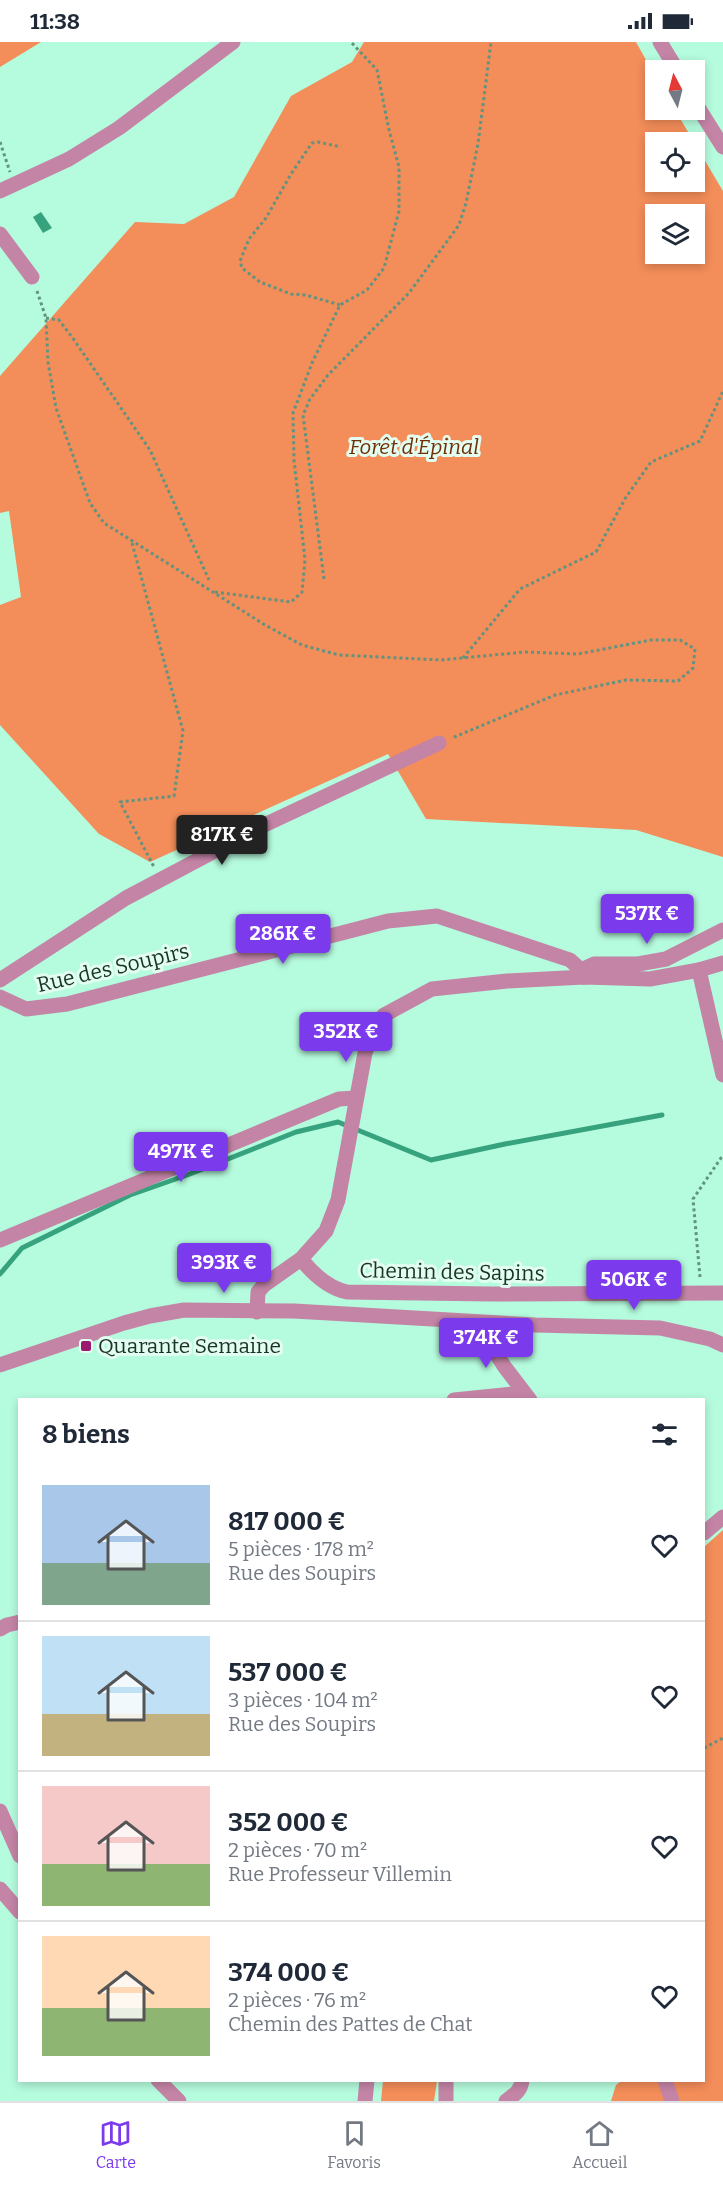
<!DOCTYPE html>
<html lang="fr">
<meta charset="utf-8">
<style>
:root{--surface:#fff;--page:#f6f6f7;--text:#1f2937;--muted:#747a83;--line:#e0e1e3;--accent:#7c3aed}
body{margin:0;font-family:Bitter,serif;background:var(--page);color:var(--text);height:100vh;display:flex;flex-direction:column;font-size:22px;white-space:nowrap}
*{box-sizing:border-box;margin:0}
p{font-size:20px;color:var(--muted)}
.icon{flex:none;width:33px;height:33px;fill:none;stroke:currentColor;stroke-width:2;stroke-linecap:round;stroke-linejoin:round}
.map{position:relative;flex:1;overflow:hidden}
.side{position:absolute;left:18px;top:1356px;width:687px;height:684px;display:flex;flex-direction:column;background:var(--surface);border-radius:0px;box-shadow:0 3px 9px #0003}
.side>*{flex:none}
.needle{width:39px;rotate:353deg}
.buttons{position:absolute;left:645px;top:18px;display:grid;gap:12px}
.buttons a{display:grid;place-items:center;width:60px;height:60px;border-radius:0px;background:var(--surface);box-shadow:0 3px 9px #0003;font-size:30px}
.price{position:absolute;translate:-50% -51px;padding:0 14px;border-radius:6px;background:var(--accent);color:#fff;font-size:20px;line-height:39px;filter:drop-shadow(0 2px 3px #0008)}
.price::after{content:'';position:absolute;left:50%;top:36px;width:18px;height:14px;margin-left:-9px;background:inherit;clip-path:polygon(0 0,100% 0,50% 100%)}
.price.selected{background:#222;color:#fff}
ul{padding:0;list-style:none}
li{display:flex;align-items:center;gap:18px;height:150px;padding:0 24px}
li+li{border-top:2px solid var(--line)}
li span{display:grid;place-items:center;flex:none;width:168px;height:120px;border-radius:0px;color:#555}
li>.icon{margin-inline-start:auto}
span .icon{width:72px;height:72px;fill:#fffc;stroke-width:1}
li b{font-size:26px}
h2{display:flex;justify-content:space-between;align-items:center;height:72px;padding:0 24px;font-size:26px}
.status{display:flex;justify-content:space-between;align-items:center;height:42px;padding:0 30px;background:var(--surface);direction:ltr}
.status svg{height:16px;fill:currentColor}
.dock{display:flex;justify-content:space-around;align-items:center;height:84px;border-top:2px solid var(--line);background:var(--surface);font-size:16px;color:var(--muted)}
.dock a{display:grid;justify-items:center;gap:3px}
.dock .selected{color:var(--accent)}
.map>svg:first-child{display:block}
</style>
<div class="status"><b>11:38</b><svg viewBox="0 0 49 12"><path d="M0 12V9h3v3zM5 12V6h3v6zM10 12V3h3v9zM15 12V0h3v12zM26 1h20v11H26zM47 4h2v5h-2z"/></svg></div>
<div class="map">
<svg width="723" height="2059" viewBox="0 0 723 2059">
<rect width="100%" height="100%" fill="#b5fbdd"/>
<!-- forest -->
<g fill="#f38d59" fill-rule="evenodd">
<polygon points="0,0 41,0 0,25"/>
<path d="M364,0H636L655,34L656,68H675L694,100H656V140H694L695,102L723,149V815L636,788L426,777L388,712L150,820L99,792L0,683V563L21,555L9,469L0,471V334L135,180L184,182L234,155L291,54L352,20ZM656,172H694V212H656Z"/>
<polygon points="723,1488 723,2059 611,2059 616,2043 621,2039 704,2038 704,1505"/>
<polygon points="383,2039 437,2039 434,2059 381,2059"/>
</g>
<!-- water -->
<polygon fill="#37a37e" points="41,170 52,186 43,191 33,175"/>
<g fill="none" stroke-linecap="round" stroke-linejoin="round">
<!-- stream -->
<polyline stroke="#37a37e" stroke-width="5" points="0,1232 22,1206 130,1153 190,1132 296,1090 338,1080 431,1118 505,1102 662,1073"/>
<!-- path -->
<g stroke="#63937f" stroke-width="3" stroke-dasharray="3 3" stroke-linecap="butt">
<polyline points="0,100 10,130"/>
<polyline points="37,249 46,276 48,320 56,366 90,461 104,481 265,583 302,603 339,613 441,618 525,610 578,612 651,598 680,598 695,607 693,626 678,639 626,638 555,653 452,696"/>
<polyline points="340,263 306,253 291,252 260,240 242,226 240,219 249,197 266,176 291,132 312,101 318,100 341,105"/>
<polyline points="46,276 59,278 72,295 150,408 209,538"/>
<polyline points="132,501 183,689 174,754 120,760 154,825"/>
<polyline points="324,537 303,373 310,357 328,333 409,251 459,183 466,161 478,102 491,0"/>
<polyline points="215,550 291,560 302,550 305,518 294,418 293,371 312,321 340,263 367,248 384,226 399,169 399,125 389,88 377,28 351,0"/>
<polyline points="463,616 520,547 596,510 626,455 651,420 700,399 723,349"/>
<polyline points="700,1235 693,1157 723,1113"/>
<polyline points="704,1706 723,1696"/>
</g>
<!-- minor -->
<g stroke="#c484a6" stroke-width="15">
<polyline points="660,0 677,28"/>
<polyline points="694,59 723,105"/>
<polyline points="0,149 69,117 119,86 233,0"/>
<polyline points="0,192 32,235"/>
<polyline points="581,928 594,922 638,922 666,917 723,888"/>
<polyline points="699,928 723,1033"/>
<polyline points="0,938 126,856 260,785 439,701"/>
<polyline points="0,955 26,967 67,962 388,879 437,874 570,918 581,928 584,935"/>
<polyline points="0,1198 339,1057 356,1056"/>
<path d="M301,1217C313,1232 328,1246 347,1250L492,1252L723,1251"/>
<polyline points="257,1270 258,1250 264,1243 301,1217 326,1189 338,1158 365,1011 377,981 384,973 432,947 507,939 584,935 650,937 699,928 723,921"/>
<polyline points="485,1281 486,1295 504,1324 530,1358"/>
<polyline points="0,1323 124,1281 150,1274 184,1268 294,1269 535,1283 660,1286 710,1297 723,1303"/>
<polyline points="454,1358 524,1351"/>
<polyline points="704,1491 723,1475"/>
<polyline points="0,1587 7,1583 20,1580"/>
<polyline points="0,1769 20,1814"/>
<polyline points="0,1847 20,1870"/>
<polyline points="158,2038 179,2059"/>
<polyline points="665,2038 672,2059"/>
<polyline points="365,2059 367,2038"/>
<polyline points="446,2059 446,2038"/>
<path d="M506,2059C514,2053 521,2049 522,2038"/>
</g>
</g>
<!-- markers -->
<rect fill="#9b1a6f" stroke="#e3fef1" stroke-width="2" x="80" y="1298" width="12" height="12" rx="3"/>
<g text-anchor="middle" stroke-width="6" stroke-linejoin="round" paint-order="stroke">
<!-- park labels -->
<g font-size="21" font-style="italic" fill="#6f2f07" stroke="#e3fef1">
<text x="414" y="412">Forêt d'Épinal</text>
</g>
<!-- street labels -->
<g font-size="21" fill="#183429" stroke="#e3fef1">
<text transform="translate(113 926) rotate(-13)" y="7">Rue des Soupirs</text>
<text transform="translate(452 1230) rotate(1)" y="7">Chemin des Sapins</text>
</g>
<!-- poi labels -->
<g font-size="21" fill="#183429" stroke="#e3fef1" text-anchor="start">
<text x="98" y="1311">Quarante Semaine</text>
</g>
</g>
</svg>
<div class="buttons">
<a><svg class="needle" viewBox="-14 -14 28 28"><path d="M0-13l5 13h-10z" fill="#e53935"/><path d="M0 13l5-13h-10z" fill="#747a83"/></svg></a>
<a><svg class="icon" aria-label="locate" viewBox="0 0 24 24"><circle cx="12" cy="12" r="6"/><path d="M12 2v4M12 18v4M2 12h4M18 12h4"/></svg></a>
<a><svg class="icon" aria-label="layers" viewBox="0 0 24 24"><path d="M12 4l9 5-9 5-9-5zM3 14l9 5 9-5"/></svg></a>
</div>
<b class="price selected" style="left:222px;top:824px">817K €</b>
<b class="price" style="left:647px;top:903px">537K €</b>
<b class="price" style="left:283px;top:923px">286K €</b>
<b class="price" style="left:346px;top:1021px">352K €</b>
<b class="price" style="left:181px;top:1141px">497K €</b>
<b class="price" style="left:224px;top:1252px">393K €</b>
<b class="price" style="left:634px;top:1269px">506K €</b>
<b class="price" style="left:486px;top:1327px">374K €</b>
<section class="side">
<h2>8 biens<svg class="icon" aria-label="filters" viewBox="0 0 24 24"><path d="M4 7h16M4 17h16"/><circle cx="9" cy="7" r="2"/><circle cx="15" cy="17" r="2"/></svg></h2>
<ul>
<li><span style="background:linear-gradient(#a9c7e8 65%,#7fa58c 0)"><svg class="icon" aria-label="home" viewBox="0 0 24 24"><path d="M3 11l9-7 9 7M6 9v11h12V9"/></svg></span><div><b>817 000 €</b><p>5 pièces · 178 m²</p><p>Rue des Soupirs</p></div><svg class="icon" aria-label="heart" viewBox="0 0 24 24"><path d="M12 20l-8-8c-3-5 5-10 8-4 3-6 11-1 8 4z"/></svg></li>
<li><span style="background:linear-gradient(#bfe0f5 65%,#c2b280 0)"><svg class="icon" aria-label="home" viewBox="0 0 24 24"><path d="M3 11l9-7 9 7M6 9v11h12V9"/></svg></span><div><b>537 000 €</b><p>3 pièces · 104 m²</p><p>Rue des Soupirs</p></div><svg class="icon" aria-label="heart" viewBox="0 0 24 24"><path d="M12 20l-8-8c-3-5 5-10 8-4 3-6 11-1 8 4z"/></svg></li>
<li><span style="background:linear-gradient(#f6c9c9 65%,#8fb573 0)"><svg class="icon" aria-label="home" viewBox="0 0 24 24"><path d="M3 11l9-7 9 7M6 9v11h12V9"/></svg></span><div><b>352 000 €</b><p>2 pièces · 70 m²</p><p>Rue Professeur Villemin</p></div><svg class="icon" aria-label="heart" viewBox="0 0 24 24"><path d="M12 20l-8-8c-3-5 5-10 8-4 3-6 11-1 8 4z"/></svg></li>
<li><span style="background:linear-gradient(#ffd9b3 60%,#8fb573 0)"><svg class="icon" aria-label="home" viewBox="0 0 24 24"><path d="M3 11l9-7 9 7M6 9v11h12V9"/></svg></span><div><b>374 000 €</b><p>2 pièces · 76 m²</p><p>Chemin des Pattes de Chat</p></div><svg class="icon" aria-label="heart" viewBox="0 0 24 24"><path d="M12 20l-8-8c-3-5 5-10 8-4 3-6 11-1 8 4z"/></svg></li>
</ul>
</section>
</div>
<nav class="dock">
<a class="selected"><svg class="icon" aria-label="map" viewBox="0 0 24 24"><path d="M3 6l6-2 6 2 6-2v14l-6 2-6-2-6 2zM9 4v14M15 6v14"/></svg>Carte</a>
<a><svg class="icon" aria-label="saved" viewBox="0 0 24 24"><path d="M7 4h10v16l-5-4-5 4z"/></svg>Favoris</a>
<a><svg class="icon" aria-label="home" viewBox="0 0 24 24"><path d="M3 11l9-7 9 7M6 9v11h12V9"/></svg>Accueil</a>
</nav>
